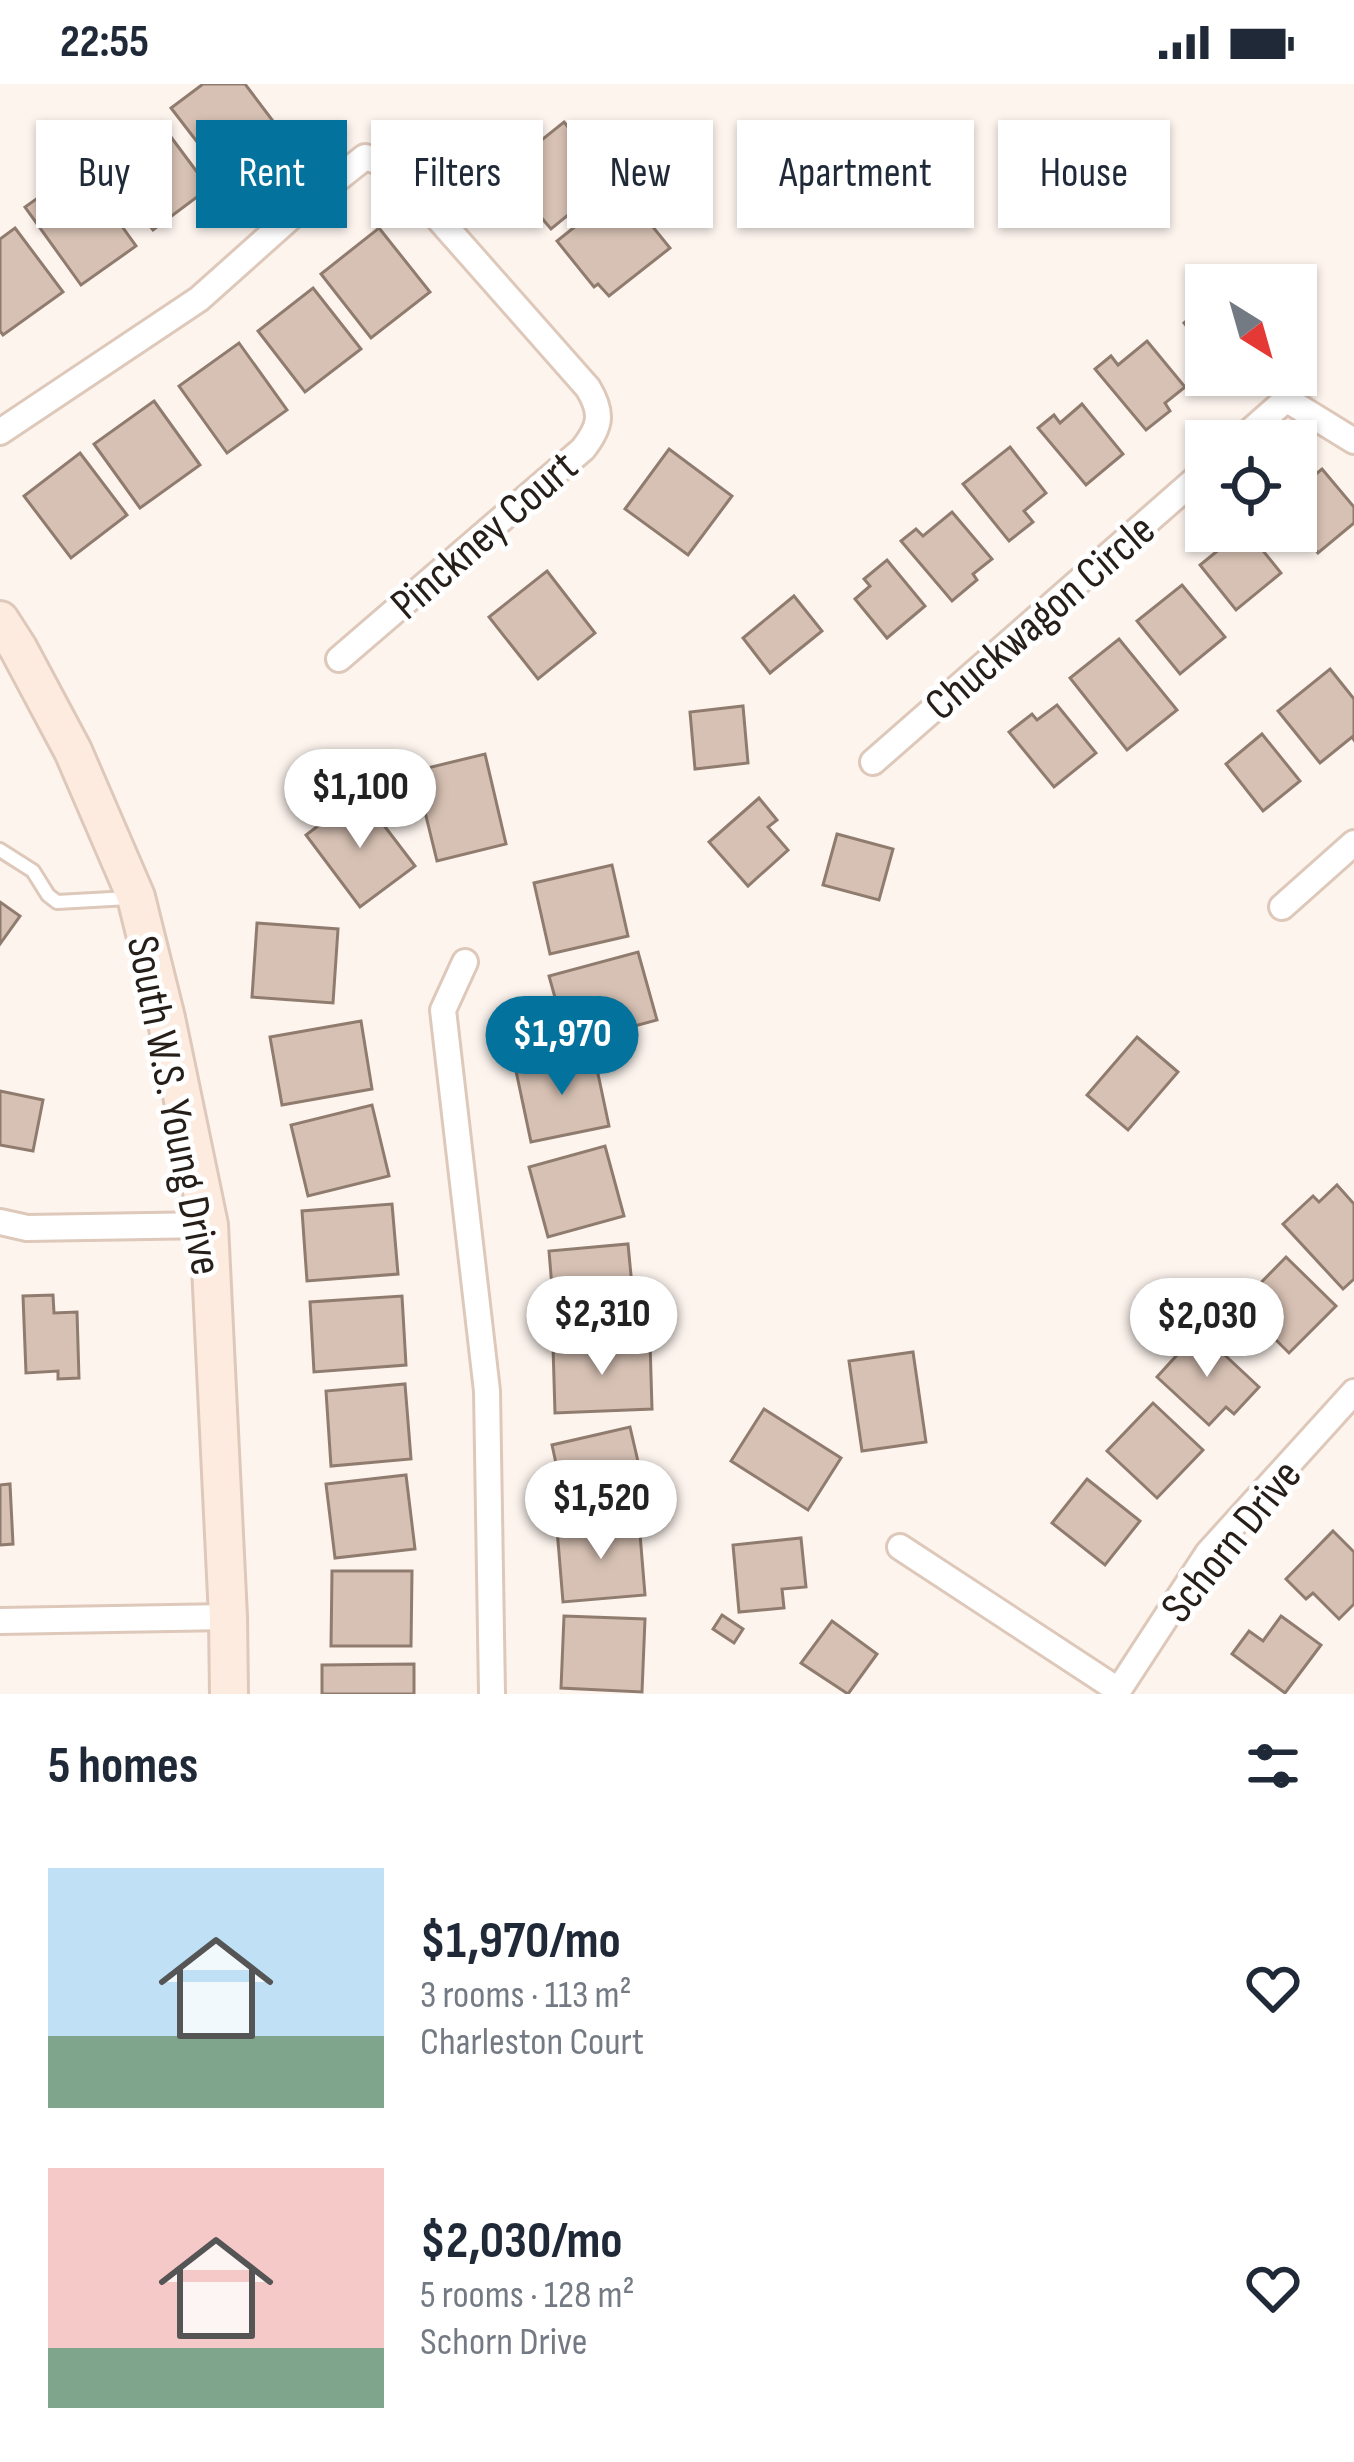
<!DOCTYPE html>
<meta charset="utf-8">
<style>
:root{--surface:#fff;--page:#f2f2f3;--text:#1f2937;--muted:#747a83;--accent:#03729d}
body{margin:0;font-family:"Sofia Sans Condensed",sans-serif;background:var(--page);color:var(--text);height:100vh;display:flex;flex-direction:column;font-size:45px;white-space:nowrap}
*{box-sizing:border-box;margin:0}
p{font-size:39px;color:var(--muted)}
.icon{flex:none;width:66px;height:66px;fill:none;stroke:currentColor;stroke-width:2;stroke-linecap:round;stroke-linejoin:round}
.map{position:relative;height:1610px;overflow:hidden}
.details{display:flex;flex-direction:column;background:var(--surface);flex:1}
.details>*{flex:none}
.top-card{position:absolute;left:36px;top:36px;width:1284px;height:108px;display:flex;gap:24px}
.needle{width:78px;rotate:143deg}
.controls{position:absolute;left:1185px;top:180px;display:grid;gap:24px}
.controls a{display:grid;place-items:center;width:132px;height:132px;border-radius:0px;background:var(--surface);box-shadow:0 3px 9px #0004;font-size:60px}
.price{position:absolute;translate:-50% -102px;padding:0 27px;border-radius:42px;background:#fff;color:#222;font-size:39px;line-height:78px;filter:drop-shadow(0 3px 6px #0008)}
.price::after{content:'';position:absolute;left:50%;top:72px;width:36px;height:27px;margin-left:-18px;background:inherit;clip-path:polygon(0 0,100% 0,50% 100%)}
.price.selected{background:var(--accent);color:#fff}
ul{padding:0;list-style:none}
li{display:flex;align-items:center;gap:36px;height:300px;padding:0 48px}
li span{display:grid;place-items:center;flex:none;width:336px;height:240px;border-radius:0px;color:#555}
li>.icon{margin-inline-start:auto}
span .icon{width:144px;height:144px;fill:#fffc;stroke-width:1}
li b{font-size:51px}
h2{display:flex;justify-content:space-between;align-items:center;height:144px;padding:0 48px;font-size:51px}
.chip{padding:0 42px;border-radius:0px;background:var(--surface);box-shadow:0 3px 9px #0004;font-size:42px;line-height:108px}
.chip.selected{background:var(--accent);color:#fff}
.status{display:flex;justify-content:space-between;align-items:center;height:84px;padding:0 60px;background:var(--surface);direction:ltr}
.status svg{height:33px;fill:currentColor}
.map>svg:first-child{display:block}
</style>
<div class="status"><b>22:55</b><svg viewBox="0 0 49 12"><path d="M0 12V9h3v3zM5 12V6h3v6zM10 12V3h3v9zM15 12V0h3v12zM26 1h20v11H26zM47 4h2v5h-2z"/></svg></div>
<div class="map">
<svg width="1354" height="1610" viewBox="0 0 1354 1610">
<rect width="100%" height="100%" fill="#fdf4ee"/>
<!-- building -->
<g fill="#d7c1b4" stroke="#907c6f" stroke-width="3">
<polygon points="203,0 245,0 279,45 221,89 171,24"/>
<polygon points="564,38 611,96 551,145 540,132 535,135 499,90"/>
<polygon points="162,41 209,104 153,146 105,83"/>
<polygon points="80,84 136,162 81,201 25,123"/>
<polygon points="622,105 670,164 609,212 598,200 594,203 557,157"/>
<polygon points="15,144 63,208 3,251 0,247 0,155"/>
<polygon points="379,144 430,208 371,254 321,190"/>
<polygon points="313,204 361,265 305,308 258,247"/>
<polygon points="1206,206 1206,267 1184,239 1197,228 1190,219"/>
<polygon points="1147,257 1185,303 1165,319 1170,327 1146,346 1095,285 1111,272 1118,281"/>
<polygon points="239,259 287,326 227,369 179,302"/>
<polygon points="154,317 200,381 140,424 94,360"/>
<polygon points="1082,320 1123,370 1086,401 1038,344 1054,331 1060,339"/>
<polygon points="1010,363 1046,409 1024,427 1033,438 1009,457 963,400"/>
<polygon points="669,365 732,412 688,471 625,425"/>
<polygon points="80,369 127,431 71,474 24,412"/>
<polygon points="1322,385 1354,423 1354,439 1318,469 1299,446 1289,455 1282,447 1296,447 1296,399 1300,403"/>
<polygon points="952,428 992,475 973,490 977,496 952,517 901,457 916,445 923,452"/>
<polygon points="1242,447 1247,447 1281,489 1236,526 1200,481"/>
<polygon points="887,476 925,522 887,554 855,515 870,502 864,495"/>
<polygon points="547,487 595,549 538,595 489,533"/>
<polygon points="1182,501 1225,553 1180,590 1137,537"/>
<polygon points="794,512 822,547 770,589 743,554"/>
<polygon points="1119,555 1177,626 1127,666 1070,594"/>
<polygon points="1330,585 1354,615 1354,656 1352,653 1320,679 1278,627"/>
<polygon points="1057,621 1096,669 1054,703 1009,648 1032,630 1037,636"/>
<polygon points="743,622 748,679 695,685 690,628"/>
<polygon points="1262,650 1300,697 1263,727 1226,680"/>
<polygon points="485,670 506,760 437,777 415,687"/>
<polygon points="360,710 415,782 360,823 306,751"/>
<polygon points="759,714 777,736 768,743 788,766 748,802 709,758"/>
<polygon points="837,750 893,765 879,816 823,801"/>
<polygon points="612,781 628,852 550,870 534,799"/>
<polygon points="0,818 20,832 0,860"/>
<polygon points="257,839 338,845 333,919 252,913"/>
<polygon points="638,868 657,936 568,960 549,892"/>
<polygon points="361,937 372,1005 282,1021 270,953"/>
<polygon points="1137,953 1178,988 1128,1046 1087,1011"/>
<polygon points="594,971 609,1042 531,1058 516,987"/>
<polygon points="0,1007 43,1016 33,1067 0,1061"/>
<polygon points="372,1021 389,1092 308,1112 291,1041"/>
<polygon points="605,1062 624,1132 548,1153 529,1083"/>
<polygon points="1337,1101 1354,1120 1354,1195 1343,1205 1283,1140 1313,1112 1319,1118"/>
<polygon points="392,1120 398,1190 307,1197 302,1127"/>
<polygon points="628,1160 635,1233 555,1240 549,1167"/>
<polygon points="1286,1173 1336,1222 1289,1269 1240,1220"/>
<polygon points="53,1211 54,1229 77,1228 79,1294 58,1295 58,1287 26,1289 23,1212"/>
<polygon points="402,1212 406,1281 314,1288 310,1218"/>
<polygon points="1199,1247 1259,1303 1234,1330 1226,1323 1209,1341 1157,1293"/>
<polygon points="650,1258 652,1325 555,1329 553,1262"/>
<polygon points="913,1268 926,1358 862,1367 849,1277"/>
<polygon points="405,1300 411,1375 331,1382 326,1307"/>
<polygon points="1153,1319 1203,1366 1157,1414 1107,1367"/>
<polygon points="764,1325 841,1374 808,1426 731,1377"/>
<polygon points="630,1343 646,1412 567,1430 552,1361"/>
<polygon points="406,1391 415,1465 335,1474 326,1400"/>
<polygon points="1087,1395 1140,1437 1105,1481 1052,1439"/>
<polygon points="10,1400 13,1460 0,1461 0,1401"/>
<polygon points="639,1438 645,1511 563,1518 557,1445"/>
<polygon points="1333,1447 1354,1468 1354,1520 1339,1535 1313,1509 1306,1515 1286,1495"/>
<polygon points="801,1454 806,1503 782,1505 784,1524 739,1528 733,1461"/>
<polygon points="332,1487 412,1487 411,1562 331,1562"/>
<polygon points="722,1531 743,1545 734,1559 713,1545"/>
<polygon points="564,1532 645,1535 642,1608 561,1604"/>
<polygon points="1281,1532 1321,1561 1285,1609 1232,1570 1249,1547 1263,1557"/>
<polygon points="832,1537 877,1570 848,1610 801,1579"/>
<polygon points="414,1580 414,1610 322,1610 322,1581"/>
</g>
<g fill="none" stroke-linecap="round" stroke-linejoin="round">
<defs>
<polyline id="lane" points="0,766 33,787 48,811 57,818 129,814"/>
<g id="street">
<path d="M0,348L199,215L302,123L365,73L392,82L588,304C603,329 601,342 583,365L339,575"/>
<polyline points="1239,357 1281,320 1289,317 1354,357"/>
<polyline points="873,678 1206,386"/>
<polyline points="1282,823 1354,759"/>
<polyline points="465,878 443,926 487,1307 492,1610"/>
<polyline points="0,1138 27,1144 209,1141"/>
<polyline points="900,1463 1118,1606"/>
<polyline points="0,1537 228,1533"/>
<polyline points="1116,1610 1208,1469 1354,1308"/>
</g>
<polyline id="secondary" points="0,536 18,564 73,667 136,813 166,934 209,1141 228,1533 229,1610"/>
</defs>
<!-- lane casing -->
<use href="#lane" stroke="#dec8ba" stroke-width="18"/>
<!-- street casing -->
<use href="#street" stroke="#dec8ba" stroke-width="30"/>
<!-- secondary casing -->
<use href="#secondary" stroke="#dec8ba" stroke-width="42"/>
<!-- lane -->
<use href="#lane" stroke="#fff" stroke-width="12"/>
<!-- street -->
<use href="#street" stroke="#fff" stroke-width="24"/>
<!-- secondary -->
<use href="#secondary" stroke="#feebdf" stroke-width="36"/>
</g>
<g text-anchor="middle" stroke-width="10" stroke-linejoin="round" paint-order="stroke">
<!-- street labels -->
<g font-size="45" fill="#261e19" stroke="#fff">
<text transform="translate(483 450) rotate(-41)" y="16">Pinckney Court</text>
<text transform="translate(1039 532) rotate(-41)" y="16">Chuckwagon Circle</text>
<text transform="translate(176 1021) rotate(79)" y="16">South W.S. Young Drive</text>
<text transform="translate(1230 1456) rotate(-51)" y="16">Schorn Drive</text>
</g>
</g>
</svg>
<div class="controls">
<a><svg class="needle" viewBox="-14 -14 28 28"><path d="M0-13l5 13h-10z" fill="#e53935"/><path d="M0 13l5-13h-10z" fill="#747a83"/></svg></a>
<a><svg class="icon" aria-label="locate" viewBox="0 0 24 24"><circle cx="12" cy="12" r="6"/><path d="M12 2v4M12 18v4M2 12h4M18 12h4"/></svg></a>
</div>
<b class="price" style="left:360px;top:767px">$1,100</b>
<b class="price selected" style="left:562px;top:1014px">$1,970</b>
<b class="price" style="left:602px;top:1294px">$2,310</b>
<b class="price" style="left:1207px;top:1296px">$2,030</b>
<b class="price" style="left:601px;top:1478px">$1,520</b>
<div class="top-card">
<a class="chip">Buy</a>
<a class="chip selected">Rent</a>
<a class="chip">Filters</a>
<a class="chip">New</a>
<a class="chip">Apartment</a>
<a class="chip">House</a>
</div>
</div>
<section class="details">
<h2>5 homes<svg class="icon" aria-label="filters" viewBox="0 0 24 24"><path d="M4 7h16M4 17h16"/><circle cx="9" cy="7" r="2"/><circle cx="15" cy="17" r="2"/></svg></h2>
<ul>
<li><span style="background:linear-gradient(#bfe0f5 70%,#7fa58c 0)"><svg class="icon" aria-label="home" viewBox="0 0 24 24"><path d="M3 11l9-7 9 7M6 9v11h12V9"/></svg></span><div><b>$1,970/mo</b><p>3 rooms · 113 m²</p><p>Charleston Court</p></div><svg class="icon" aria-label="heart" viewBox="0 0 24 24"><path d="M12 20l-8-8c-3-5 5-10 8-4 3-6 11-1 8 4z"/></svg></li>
<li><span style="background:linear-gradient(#f6c9c9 75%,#7fa58c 0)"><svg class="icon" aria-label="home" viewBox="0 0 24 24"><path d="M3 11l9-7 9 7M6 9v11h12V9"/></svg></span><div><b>$2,030/mo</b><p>5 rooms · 128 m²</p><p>Schorn Drive</p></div><svg class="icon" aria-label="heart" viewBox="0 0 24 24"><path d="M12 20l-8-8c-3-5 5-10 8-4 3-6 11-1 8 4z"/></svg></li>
</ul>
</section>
